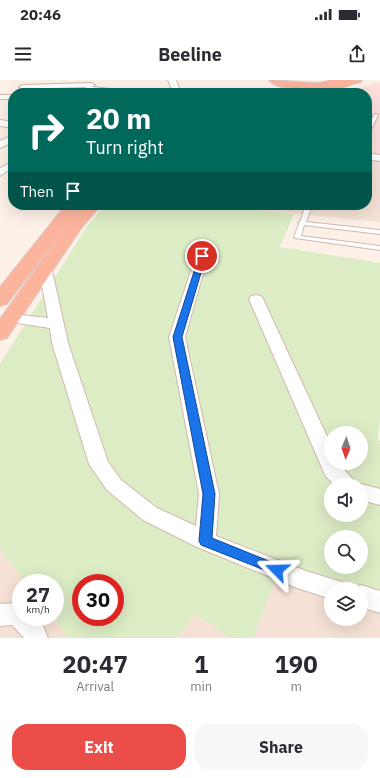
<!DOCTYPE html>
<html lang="en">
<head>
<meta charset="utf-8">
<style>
	body { margin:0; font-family:"IBM Plex Sans",sans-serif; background:#f7f7f7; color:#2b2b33; height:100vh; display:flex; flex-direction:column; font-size:15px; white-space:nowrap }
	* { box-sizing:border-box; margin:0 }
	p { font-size:13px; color:#7c7c81 }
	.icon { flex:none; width:22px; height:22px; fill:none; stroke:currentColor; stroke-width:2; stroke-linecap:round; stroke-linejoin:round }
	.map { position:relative; height:558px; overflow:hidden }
	.drawer { display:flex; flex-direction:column; background:#fff; flex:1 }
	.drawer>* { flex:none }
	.top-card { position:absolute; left:8px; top:8px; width:364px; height:122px; border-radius:16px; box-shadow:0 4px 16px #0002; background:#00695c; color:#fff; overflow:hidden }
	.needle { width:26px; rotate:182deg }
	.fabs { position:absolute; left:324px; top:346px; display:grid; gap:8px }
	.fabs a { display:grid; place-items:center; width:44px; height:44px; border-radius:50%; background:#fff; box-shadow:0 4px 16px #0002; font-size:20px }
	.speed { position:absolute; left:12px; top:494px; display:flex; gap:8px; font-size:20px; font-weight:700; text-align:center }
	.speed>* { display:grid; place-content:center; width:52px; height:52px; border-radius:50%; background:#fff; box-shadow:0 4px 16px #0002; line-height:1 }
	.speed small { font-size:10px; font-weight:400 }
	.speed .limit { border:6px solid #d22; background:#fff; color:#111 }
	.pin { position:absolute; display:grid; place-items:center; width:34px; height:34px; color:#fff; margin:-17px; border:2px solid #fff; border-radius:50%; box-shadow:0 1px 4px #0007 }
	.me { position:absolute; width:44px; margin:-22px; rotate:292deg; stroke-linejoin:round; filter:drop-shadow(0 0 3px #0008) }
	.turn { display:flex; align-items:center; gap:14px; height:84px; padding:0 12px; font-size:18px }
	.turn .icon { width:52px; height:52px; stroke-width:2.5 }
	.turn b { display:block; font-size:28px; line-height:34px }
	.then { display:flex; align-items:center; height:38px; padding:0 12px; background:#0003; gap:8px; font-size:15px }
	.eta { display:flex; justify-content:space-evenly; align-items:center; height:68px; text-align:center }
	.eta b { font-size:24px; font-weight:800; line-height:28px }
	.primary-button { display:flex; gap:8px; margin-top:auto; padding:8px 12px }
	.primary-button a { flex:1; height:46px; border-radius:16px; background:#eb4d48; color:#fff; font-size:16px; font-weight:800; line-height:46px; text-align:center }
	.primary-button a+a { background:#f7f7f7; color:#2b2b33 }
	.status { display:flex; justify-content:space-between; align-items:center; height:28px; padding:0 20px; background:#fff; direction:ltr }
	.status svg { height:11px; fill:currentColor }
	header { display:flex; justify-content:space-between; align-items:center; height:52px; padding:0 12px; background:#fff; font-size:18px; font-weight:800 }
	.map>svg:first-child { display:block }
	.residential { fill:#f5e1d5 }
	.commercial { fill:#fededb }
	.green { fill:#dcecc5; fill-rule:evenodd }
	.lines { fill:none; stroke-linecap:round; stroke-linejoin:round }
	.service-casing { stroke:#d3b8af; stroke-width:2 }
	.minor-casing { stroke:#d3b8af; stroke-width:2 }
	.trunk-casing { stroke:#d9cecc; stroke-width:2 }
	.service { fill:#fff; fill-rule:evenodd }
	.minor { fill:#fff; fill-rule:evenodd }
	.trunk { fill:#fcb49d; fill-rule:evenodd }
	.trunk-bridge-casing { stroke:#d9cecc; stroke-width:12; stroke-linecap:butt }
	.trunk-bridge { stroke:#fcb49d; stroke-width:12 }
	.route { fill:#1a73e8; stroke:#114b97 }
</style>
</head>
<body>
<div class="status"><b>20:46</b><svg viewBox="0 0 49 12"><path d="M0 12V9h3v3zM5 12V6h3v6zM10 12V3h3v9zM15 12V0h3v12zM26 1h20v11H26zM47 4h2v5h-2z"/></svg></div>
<header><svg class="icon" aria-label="menu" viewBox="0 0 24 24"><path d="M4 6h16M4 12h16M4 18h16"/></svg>Beeline<svg class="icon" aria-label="share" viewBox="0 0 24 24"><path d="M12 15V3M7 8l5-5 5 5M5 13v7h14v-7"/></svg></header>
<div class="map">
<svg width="380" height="558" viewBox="0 0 380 558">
	<rect width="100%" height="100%" fill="#fdf0e7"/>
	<path class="residential" d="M367 72 380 74V142L239 128 241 125H367Z
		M0 469 26 503H21V537H53L69 558H0Z
		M276 498 331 513V539H361V522L380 527V558H253Z
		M195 534 231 558H177Z"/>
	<path class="commercial" d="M380 2V74L367 72V13H347Z"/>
	<path class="green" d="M106 125H241L239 128 294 134 280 167 380 183V337L378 360 380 361V527L361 509H331L276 498 253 558H231L195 534 177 558H69L53 537H55V503H26L0 469V284L88 145ZM331 353H361V383H331ZM331 405H361V435H331ZM331 457H361V487H331ZM81 503H115V537H81Z"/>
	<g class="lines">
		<defs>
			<path id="service" d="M376 34 378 35 369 54 367 55V49L374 35Z
				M306 125H312L306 142 380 150V154L304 145 301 156 380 166V170L295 158 294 157 299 144 298 143 300 142Z"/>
			<path id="minor" d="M168 0H176L180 10 179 12H173Z
				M91 3 95 5 92 7 130 11 134 13 89 11H86V7L23 9 19 7 23 5Z
				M0 15H13V19H0Z
				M0 40 13 42V48L0 46Z
				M13 55V62L0 68V61Z
				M367 73 380 75V81L367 79Z
				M8 84 13 87 0 96V88Z
				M202 172 208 176 185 257 219 414 216 456 306 491 342 502 345 509H331V519L297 508 197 467 143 440 107 410 89 384 52 263 50 248 11 242 6 241 4 238 6 235 11 234 48 238 39 189 41 186H51L68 263 108 382 121 400 157 428 196 446 199 414 169 257 196 176Z
				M256 215 261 216 263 219 331 365V383H339C344 392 352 396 357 405H334L325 395 249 219 251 216Z
				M361 404 380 409V425L361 420V405H358Z
				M361 505 380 511V533L361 527V509H353Z
				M16 523 21 525V537H37L40 539 48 558H24L12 545 0 546V524Z"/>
			<path id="trunk" d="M269 0 315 3 362 0 361 2C342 7 282 16 269 0Z
				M74 125 79 129 71 139 84 125H101L82 147 7 258 0 260V239L68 144 7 224 0 226V207L65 126Z"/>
		</defs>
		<use href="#service" class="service-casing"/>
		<use href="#minor" class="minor-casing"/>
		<use href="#trunk" class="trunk-casing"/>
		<use href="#service" class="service"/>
		<use href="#minor" class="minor"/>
		<use href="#trunk" class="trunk"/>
		<defs>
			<path id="trunk-bridge" d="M309 13 348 0"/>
		</defs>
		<use href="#trunk-bridge" class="trunk-bridge-casing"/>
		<use href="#trunk-bridge" class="trunk-bridge"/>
	</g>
	<path class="route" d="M202 174 206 176 182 257 215 414 212 458 281 486 283 490 281 494 277 495 201 465 199 461 203 414 173 257 199 176Z"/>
</svg>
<div class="fabs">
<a><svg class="needle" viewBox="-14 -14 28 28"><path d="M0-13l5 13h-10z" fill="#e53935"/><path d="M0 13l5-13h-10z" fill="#7c7c81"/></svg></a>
<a><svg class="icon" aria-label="sound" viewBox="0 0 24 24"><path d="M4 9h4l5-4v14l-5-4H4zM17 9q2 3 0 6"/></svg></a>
<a><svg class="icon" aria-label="search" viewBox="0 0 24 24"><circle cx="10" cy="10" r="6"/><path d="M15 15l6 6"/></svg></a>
<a><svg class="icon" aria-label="layers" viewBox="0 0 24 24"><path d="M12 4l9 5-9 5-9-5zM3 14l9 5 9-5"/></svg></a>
</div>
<div class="speed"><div>27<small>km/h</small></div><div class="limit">30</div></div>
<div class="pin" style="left:202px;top:176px;background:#d93025"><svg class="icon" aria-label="arrive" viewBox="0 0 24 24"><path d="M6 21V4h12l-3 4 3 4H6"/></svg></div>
<svg class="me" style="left:277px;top:490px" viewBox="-20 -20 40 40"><path d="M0-17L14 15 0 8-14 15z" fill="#1a73e8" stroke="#fff" stroke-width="4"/></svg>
<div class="top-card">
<div class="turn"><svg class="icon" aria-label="right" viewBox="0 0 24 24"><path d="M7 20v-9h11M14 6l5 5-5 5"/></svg><div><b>20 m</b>Turn right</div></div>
<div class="then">Then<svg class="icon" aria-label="arrive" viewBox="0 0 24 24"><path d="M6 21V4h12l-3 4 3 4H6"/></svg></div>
</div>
</div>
<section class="drawer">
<div class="eta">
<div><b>20:47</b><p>Arrival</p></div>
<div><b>1</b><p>min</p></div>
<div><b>190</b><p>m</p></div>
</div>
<div class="primary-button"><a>Exit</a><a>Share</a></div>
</section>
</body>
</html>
